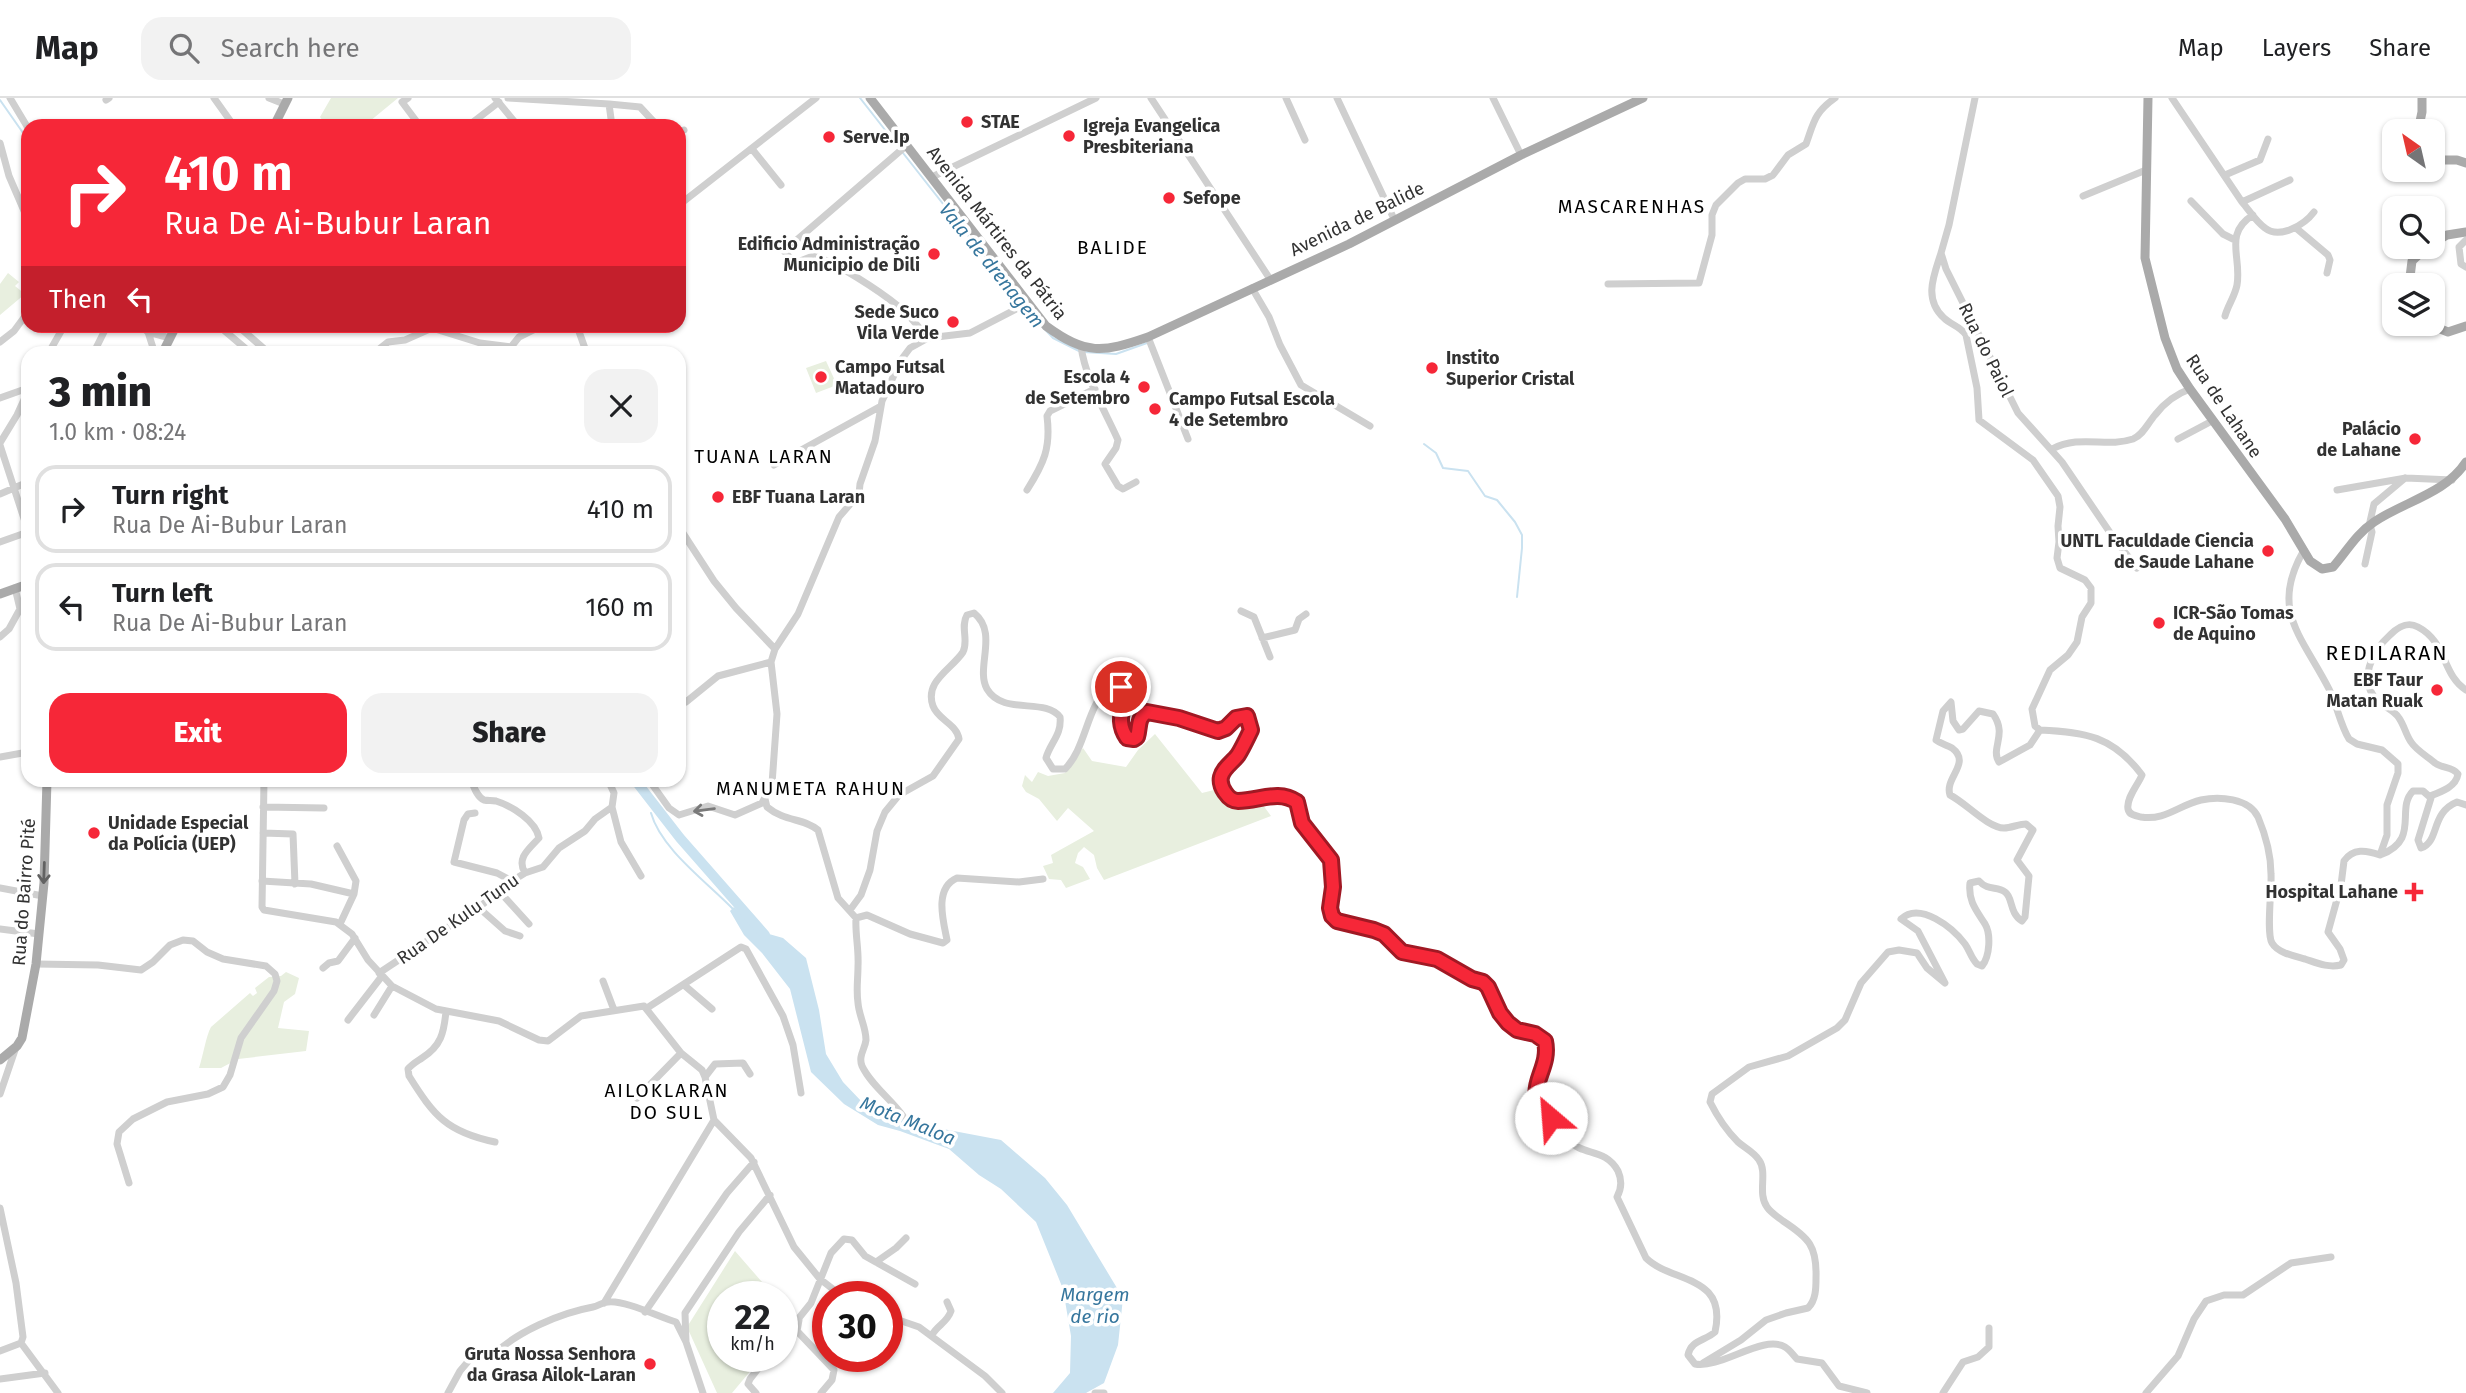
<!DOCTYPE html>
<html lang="en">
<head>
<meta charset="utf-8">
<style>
	body { margin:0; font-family:"Fira Sans",sans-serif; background:#f2f2f2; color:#202124; height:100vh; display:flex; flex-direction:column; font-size:26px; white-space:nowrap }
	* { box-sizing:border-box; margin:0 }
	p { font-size:23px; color:#757577 }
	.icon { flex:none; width:38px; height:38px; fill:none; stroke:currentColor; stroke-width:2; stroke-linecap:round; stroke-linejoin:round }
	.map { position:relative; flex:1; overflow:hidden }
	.drawer { position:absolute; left:21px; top:248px; width:665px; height:441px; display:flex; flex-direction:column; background:#fff; border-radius:21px; box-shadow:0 2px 5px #0004 }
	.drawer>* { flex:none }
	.banner { position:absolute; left:21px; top:21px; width:665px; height:214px; border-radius:21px; box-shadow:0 2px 5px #0004; background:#f62738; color:#fff; overflow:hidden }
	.needle { width:46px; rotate:326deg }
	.tools { position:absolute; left:2382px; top:21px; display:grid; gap:14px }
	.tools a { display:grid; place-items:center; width:63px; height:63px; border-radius:14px; background:#fff; box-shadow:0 2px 5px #0004; font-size:35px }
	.speed { position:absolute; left:707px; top:1183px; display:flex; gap:14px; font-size:35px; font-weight:700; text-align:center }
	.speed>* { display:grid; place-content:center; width:91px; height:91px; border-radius:50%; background:#fff; box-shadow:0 2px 5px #0004; line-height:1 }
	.speed small { font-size:18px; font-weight:400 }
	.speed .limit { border:10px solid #d22; background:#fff; color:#111 }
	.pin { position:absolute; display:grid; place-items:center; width:60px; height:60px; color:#fff; margin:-30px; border:4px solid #fff; border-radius:50%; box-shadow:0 2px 7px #0007 }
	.me { position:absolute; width:77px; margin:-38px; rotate:333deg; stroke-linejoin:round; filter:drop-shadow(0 0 5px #0008) }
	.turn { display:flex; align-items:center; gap:24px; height:147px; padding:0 28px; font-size:32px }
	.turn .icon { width:91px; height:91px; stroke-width:2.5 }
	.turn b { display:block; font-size:49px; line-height:60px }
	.then { display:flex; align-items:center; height:66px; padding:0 28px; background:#0003; gap:14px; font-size:26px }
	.round { display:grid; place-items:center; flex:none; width:74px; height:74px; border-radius:21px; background:#f2f2f2 }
	.head { display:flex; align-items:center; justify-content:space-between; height:119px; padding:0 28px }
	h1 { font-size:42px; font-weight:800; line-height:52px }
	.button { display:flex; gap:14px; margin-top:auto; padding:14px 28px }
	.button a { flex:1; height:80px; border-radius:21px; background:#f62738; color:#fff; font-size:28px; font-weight:800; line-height:80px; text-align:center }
	.button a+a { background:#f2f2f2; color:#202124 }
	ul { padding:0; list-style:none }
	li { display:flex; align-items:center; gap:21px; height:88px; margin:0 14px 10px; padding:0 14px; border:4px solid #e0e0e0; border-radius:21px }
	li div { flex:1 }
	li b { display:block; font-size:26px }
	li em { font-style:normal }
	header { display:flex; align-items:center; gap:42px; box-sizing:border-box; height:98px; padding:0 35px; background:#fff; border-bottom:2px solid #e0e0e0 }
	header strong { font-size:33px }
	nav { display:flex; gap:38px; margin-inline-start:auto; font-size:24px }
	.search { width:490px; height:63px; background:#f2f2f2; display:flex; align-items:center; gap:18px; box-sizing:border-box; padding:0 24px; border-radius:21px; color:#757577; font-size:26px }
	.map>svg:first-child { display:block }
	.green { fill:#e8efdf }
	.water { fill:#cae2f0 }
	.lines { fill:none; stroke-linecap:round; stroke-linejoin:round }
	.stream { stroke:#cae2f0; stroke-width:2 }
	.river { stroke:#cae2f0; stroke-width:10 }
	.minor { stroke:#cfcfcf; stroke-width:7 }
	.major { stroke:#aaa; stroke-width:9 }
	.oneway { stroke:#797979 }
	.oneway2 { stroke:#626262 }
	.route-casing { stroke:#a01924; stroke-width:18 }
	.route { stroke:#f62738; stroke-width:12 }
	.poi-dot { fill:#f62738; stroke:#fff; stroke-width:2.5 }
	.labels { text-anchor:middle; stroke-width:7; stroke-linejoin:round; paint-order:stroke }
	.poi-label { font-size:18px; font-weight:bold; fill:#323232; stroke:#fff; text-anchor:start }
	.street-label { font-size:18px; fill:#323232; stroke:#fff }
	.neighbourhood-label { font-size:19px; letter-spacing:2px; fill:#000; stroke:#fff }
	.water-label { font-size:19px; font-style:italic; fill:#36769d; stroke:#fff }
	.quarter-label { font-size:21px; letter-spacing:2px; fill:#000; stroke:#fff }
</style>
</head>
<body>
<header>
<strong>Map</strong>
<div class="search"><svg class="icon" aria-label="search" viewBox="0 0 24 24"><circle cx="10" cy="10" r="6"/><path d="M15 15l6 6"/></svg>Search here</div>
<nav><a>Map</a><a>Layers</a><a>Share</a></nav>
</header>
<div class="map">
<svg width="2466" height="1295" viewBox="0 0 2466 1295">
	<rect width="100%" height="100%" fill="#fff"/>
	<path class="green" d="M331 0H398L364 28H327L320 19Z
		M8 175 19 184 15 188 25 196 0 217V186Z
		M826 263 837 287 816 295 806 270Z
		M1155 636 1202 695 1214 692 1232 708 1260 703 1271 718 1104 782 1097 770 1094 757 1084 749 1078 755 1075 765 1083 769 1090 781 1066 790 1061 782 1049 781 1043 768 1053 765 1051 757 1094 733 1068 710 1057 723 1039 701 1026 694 1022 688 1025 677 1032 684 1038 674 1048 678 1065 675 1083 650 1092 663 1126 669 1138 652Z
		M286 874 299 880 295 896 284 904 278 930 309 933 306 953 238 961 221 970H199C203 958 206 938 211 929L250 895 253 898 257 895 255 890 269 879 281 878Z
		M735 1153 775 1199H723V1258H763L732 1295H717L687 1229Z"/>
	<path class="water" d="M734 809 762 834 783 840 806 860 819 912 826 956 843 984 863 1005 922 1027 1001 1042 1045 1080 1067 1107 1123 1200 1118 1247 1104 1285 1086 1295H1053L1070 1275 1071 1238 1063 1191 1036 1124 1001 1091 979 1077 949 1051 900 1033 878 1027 844 1006 811 974 790 891 762 855 744 837 730 813Z"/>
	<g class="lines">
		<path class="stream" d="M860 0 900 51
			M0 2 28 42
			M903 55 1021 205
			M1024 209 1053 240 1079 253
			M1084 254 1116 256 1147 245
			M1424 346 1436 355 1443 370 1468 373 1485 398 1497 402 1515 424 1522 437V450L1517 499
			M640 682 642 684
			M651 715C661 751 707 784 733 811"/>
		<path class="river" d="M635 682 680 740 765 837"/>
		<path class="minor" d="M10 0 28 30
			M214 0 234 28
			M269 0 284 6
			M408 0 402 4 420 28
			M495 0 518 28
			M508 0 609 6
			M1151 0 1270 181
			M1286 0 1305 42
			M1337 0 1394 121
			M1493 0 1521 57
			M1975 0 1949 127 1941 155 1946 171 2018 315 2062 364 2113 439 2137 470
			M2172 0 2242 104 2290 82
			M106 2 109 0
			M468 28 499 4
			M612 28 609 6 640 9 653 23 662 28
			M679 34 684 32
			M0 45 9 78 28 122
			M907 47 784 153 795 165 813 158C833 162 881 194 898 208 910 217 918 229 928 240
			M752 51 781 87
			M2225 77 2260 62 2268 41
			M932 79 1096 0
			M2083 98 2146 72
			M2191 103 2223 136 2235 142
			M2242 104C2249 112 2256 124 2265 130 2280 142 2305 126 2314 114
			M679 107 816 0
			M2296 130 2328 157 2330 162 2327 175
			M2466 142 2459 149 2461 166 2466 169
			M1941 155C1934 177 1923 201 1944 220 1951 227 1960 228 1966 237L1977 290 1979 322 2033 362 2058 398 2060 409 2058 428 2059 444 2057 460 2060 470 2085 482 2091 490V505L2082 519 2077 544 2068 557 2050 572 2032 611 2035 628 2040 632C2085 634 2113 638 2142 677 2138 687 2126 700 2128 711 2129 717 2136 718 2141 719 2165 723 2179 707 2201 702 2219 698 2249 700 2258 719 2266 738 2271 756 2271 776 2272 791 2266 835 2272 845 2278 855 2294 858 2305 861 2317 865 2328 870 2341 867L2344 862 2340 851 2328 834 2341 787 2344 763C2353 750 2366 752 2380 757
			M1608 186 1699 185 1712 137V117L1716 107 1738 85 1745 81H1765L1773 77 1788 57 1806 46C1814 24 1814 15 1835 0
			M1252 190 1269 219 1280 247 1301 287 1370 328
			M2225 218C2228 207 2235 198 2237 187 2242 159 2223 136 2253 117
			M141 228 148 234 155 256
			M219 228 252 256
			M238 228 270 256
			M577 228 587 256
			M243 232 263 228
			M148 234 170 240
			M1148 239 1188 341
			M0 244 14 233 28 214
			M1081 248C1085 280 1105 313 1118 342L1116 350 1105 366 1118 388 1123 391 1136 384
			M48 256 64 228
			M93 256 107 228
			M373 256 388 244 405 242 432 230 480 245 511 249 519 239 541 228
			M0 300 28 290
			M2178 341 2212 323
			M0 345 17 317 28 293
			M0 347 28 433
			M2052 351C2081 336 2106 350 2133 341 2143 337 2148 325 2155 317 2165 304 2176 296 2190 291
			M774 367 881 308
			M1027 392C1044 365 1051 350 1047 318L1050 313 1095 291
			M2337 392 2406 380 2452 382
			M0 396 28 384
			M2369 428 2374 406 2405 380
			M679 429 714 483 736 510 775 551
			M0 444 28 434
			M2304 452C2269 512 2302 538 2329 591 2337 607 2340 626 2349 641L2357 646 2382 652 2398 666V675L2387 707V737L2380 757
			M2365 466 2372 434 2370 427
			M1241 513 1254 519 1270 559
			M0 539 9 531 20 511 15 490
			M1262 540 1295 532 1299 521 1306 516
			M686 604 718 578 771 564
			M0 659 28 654
			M264 682 262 809 264 812 336 824 352 836 368 862 392 888 436 911 499 923 539 942 548 943 581 918 644 908 681 955 702 972 705 979 714 1022
			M471 682C474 689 477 699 484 702 488 703 492 702 496 703 512 708 536 723 539 740 529 751 516 760 525 775
			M649 682 669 710 679 717 708 708 735 717 762 705 772 686 777 616 771 564 775 551 798 516 839 419 859 396 860 386 875 343 882 303 901 262 910 250 928 240 970 235 1028 205
			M2430 698C2441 694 2456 689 2458 676 2452 668 2443 671 2435 665 2428 659 2416 652 2411 644 2406 637 2404 627 2399 620 2394 612 2384 609 2378 603 2357 583 2372 553 2390 537 2398 529 2407 523 2418 529 2447 544 2442 577 2466 592
			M765 701 767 709C785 724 804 720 818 732L838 800 856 820C855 836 859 852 858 868 858 881 856 892 858 905 859 918 866 929 866 942 865 951 858 958 862 968 871 987 891 1001 903 1018
			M263 709 324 710
			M612 709 621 744 641 778
			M475 715 468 716 464 722 454 764 497 775 512 783
			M263 735 293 736 295 786
			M337 748 356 783 354 796
			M2380 757C2421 742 2395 711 2413 693H2423L2431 700 2418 742 2421 750C2440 744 2430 715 2457 704L2466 707
			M262 783 311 786 354 796 340 826
			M0 790 43 798
			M499 793 529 826
			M478 809 505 833 520 838
			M850 812 861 797 870 772 877 733 885 714 899 697 933 678 959 641C957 626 938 622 933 608 924 583 952 571 963 554 969 542 960 529 967 517L974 515C999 535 975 570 987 591 1003 618 1045 599 1060 619 1062 637 1050 645 1046 660L1053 671H1065C1087 649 1086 607 1111 587L1116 586 1124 592C1125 611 1115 624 1127 640L1134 641 1137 639C1140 629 1137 620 1147 614L1179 620 1218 633 1226 630 1236 620 1246 618 1251 633 1239 655 1222 675 1221 687 1232 702C1254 705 1277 690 1297 704L1302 725 1331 762 1333 789 1330 810 1332 818C1343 829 1358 826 1372 831 1385 836 1390 847 1402 854 1412 860 1428 857 1439 861 1453 867 1468 877 1481 884 1492 890 1498 914 1508 924 1518 935 1533 934 1545 943 1548 956 1542 967 1538 979 1531 1001 1543 1011 1556 1026 1561 1031 1564 1038 1569 1043 1584 1058 1605 1050 1618 1073 1622 1082 1622 1090 1617 1099L1646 1160C1671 1185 1728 1176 1715 1234 1705 1243 1691 1242 1688 1257L1695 1266C1721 1271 1763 1236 1785 1249 1790 1252 1793 1257 1797 1261L1822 1265 1839 1288 1867 1295
			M856 820 867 817 910 836 943 845 947 842C943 822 934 790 957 780L1019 784 1043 781
			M0 831 39 836
			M36 866 98 867 141 872 153 864 170 847 183 842 193 843 207 854 223 861 266 868 275 876 277 883 274 893 241 940 230 977 223 989 208 996 167 1004 133 1021 119 1034 117 1046 129 1085
			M323 870 329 865 338 863 355 840
			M379 875 483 806 512 783 525 775 543 769 559 750 585 733 595 721 612 709 614 695 608 682
			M603 883 614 912
			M684 887 712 911
			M647 910 741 849 746 851 783 918 793 947 801 995
			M446 913C444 935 441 948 422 960 416 964 412 966 408 971L409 978C434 1018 447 1034 495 1044
			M374 917 392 888
			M348 922 382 878
			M705 979 715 966 743 965 750 976
			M0 996 16 949
			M637 1000 681 955
			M714 1022 751 1060 794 1149 820 1181 843 1199
			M0 1110 16 1185 23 1239 21 1245 0 1253
			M876 1164 896 1150 906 1140
			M604 1205 714 1022
			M645 1214 727 1095 754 1064
			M887 1218 919 1229 985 1278 1002 1295
			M799 1222 797 1233 834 1272 832 1282 821 1295
			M932 1237C937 1227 947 1225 951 1213L947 1204
			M782 1241 811 1205 831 1155 844 1141 852 1142 865 1158 915 1186
			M21 1245 58 1295
			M1703 1265 1741 1242 1766 1222 1786 1215 1808 1210C1816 1202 1816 1190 1816 1180 1817 1148 1809 1140 1783 1123 1778 1119 1771 1115 1767 1109 1757 1095 1768 1075 1759 1062 1754 1054 1745 1050 1738 1044 1727 1033 1717 1018 1710 1004L1712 996 1749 969 1788 958 1837 930 1845 922 1861 885 1888 854 1899 852 1917 855 1927 870 1945 885 1918 833 1901 821C1920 803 1953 830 1965 846 1970 853 1971 860 1977 866L1982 868C1990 858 1991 836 1985 826 1976 812 1968 803 1970 785L1979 783C1988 793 1997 788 2005 794 2013 799 2009 815 2022 823L2025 819 2029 778 2017 762 2033 732 2026 726C2019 726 2011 730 2004 730 1988 730 1966 705 1950 697 1944 680 1972 665 1952 650 1947 647 1941 646 1936 642L1943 613 1951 604 1953 623 1959 632 1963 631 1979 613 1993 616C2008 637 1990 650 1999 664L2030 647 2040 632
			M0 1281 45 1275
			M448 1295 460 1273 471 1260 492 1258C516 1234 560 1215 593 1209 598 1208 603 1204 608 1204 625 1202 659 1219 676 1224L686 1244
			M703 1295 686 1244 685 1215 739 1134 770 1097
			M756 1295 748 1286 750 1281 768 1258
			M1095 1295H1104
			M1943 1295 1963 1264 1978 1259 1989 1249V1230
			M2146 1295 2178 1258 2194 1221 2206 1203 2224 1197H2243L2291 1165 2331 1159"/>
		<path class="major" d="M870 0 1046 228C1086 257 1102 255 1148 239L1349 146 1521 57 1643 0
			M2148 0 2145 160 2165 240 2177 271 2190 291 2285 421 2310 463 2322 471 2333 469C2347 453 2356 436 2374 424 2405 403 2445 396 2466 364
			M274 28 288 0
			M2418 33 2422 14V0
			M2432 62H2457L2466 65
			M2432 146 2447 137 2466 134
			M2409 187 2412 163 2427 149
			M2428 226 2448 234 2466 228
			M162 256 176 228
			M0 496 28 486
			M0 962 17 948 22 940 36 866 44 785 47 682"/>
	</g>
	<defs><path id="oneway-shaft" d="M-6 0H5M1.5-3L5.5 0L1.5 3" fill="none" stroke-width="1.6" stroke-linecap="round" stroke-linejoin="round" transform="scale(1.75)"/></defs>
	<use class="oneway" href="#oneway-shaft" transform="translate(704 712) rotate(173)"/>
	<use class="oneway2" href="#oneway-shaft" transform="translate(44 775) rotate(92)"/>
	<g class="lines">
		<defs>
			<path id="route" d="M1121 589C1131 604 1112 618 1127 640L1134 641 1137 639C1140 629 1137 620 1147 614L1179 620 1218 633 1226 630 1236 620 1247 618 1251 632C1247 640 1243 649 1238 657 1233 664 1223 670 1221 679 1219 688 1228 703 1238 703 1259 703 1278 691 1297 704L1302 725 1331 762 1333 789 1330 810 1332 818 1337 823 1374 832 1384 836 1402 854 1437 861 1472 881 1483 884 1488 889 1500 915 1508 925 1517 932 1535 936 1545 943C1552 975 1518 991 1551 1020"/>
		</defs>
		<use href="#route" class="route-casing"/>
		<use href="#route" class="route"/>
	</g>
	<g class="poi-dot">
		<circle cx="967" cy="24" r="7"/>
		<circle cx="1069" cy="38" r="7"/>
		<circle cx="829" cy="39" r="7"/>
		<circle cx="1169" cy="100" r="7"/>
		<circle cx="934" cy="156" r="7"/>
		<circle cx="953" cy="224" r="7"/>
		<circle cx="1432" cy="270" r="7"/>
		<circle cx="821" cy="279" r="7"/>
		<circle cx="1144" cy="289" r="7"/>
		<circle cx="1155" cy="311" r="7"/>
		<circle cx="2415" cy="341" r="7"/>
		<circle cx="718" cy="399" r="7"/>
		<circle cx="2268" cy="453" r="7"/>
		<circle cx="2159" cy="525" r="7"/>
		<circle cx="2437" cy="592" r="7"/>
		<circle cx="94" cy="735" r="7"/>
		<path d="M2410.5 783.5h7v7h7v7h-7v7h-7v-7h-7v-7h7z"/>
		<circle cx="650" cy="1266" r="7"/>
	</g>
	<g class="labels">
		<g class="poi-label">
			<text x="981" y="30">STAE</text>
			<text x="1083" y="34">Igreja Evangelica<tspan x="1083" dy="21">Presbiteriana</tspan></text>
			<text x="843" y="45">Serve.Ip</text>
			<text x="1183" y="106">Sefope</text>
			<text x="920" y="152" text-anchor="end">Edificio Administração<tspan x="920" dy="21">Municipio de Dili</tspan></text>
			<text x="939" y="220" text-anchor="end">Sede Suco<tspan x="939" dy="21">Vila Verde</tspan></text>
			<text x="1446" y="266">Instito<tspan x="1446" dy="21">Superior Cristal</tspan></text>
			<text x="835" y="275">Campo Futsal<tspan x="835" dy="21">Matadouro</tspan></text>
			<text x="1130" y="285" text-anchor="end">Escola 4<tspan x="1130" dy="21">de Setembro</tspan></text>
			<text x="1169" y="307">Campo Futsal Escola<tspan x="1169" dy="21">4 de Setembro</tspan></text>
			<text x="2401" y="337" text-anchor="end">Palácio<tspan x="2401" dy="21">de Lahane</tspan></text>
			<text x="732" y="405">EBF Tuana Laran</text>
			<text x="2254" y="449" text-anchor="end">UNTL Faculdade Ciencia<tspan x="2254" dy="21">de Saude Lahane</tspan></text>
			<text x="2173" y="521">ICR-São Tomas<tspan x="2173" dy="21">de Aquino</tspan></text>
			<text x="2423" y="588" text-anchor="end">EBF Taur<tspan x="2423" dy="21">Matan Ruak</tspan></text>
			<text x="108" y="731">Unidade Especial<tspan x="108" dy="21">da Polícia (UEP)</tspan></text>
			<text x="2398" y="800" text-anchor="end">Hospital Lahane</text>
			<text x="636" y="1262" text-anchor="end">Gruta Nossa Senhora<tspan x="636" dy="21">da Grasa Ailok-Laran</tspan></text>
		</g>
		<g class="street-label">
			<text transform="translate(1357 121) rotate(-26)" y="6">Avenida de Balide</text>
			<text transform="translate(997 135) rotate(52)" y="6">Avenida Mártires da Pátria</text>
			<text transform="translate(1986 252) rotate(64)" y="6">Rua do Paiol</text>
			<text transform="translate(2224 308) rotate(56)" y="6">Rua de Lahane</text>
			<text transform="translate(24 794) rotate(-86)" y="6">Rua do Bairro Pité</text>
			<text transform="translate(458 821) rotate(-35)" y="6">Rua De Kulu Tunu</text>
		</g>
		<g class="neighbourhood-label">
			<text x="1632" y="115">MASCARENHAS</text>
			<text x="1113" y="156">BALIDE</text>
			<text x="764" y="365">TUANA LARAN</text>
			<text x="811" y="697">MANUMETA RAHUN</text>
			<text x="667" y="999">AILOKLARAN<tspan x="667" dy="22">DO SUL</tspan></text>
		</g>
		<g class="water-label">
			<text transform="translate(992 167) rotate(51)" y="7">Vala de drenagem</text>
			<text transform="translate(908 1022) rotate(22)" y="7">Mota Maloa</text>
			<text x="1095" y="1203">Margem<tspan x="1095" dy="22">de rio</tspan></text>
		</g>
		<g class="quarter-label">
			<text x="2387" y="562">REDILARAN</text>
		</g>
	</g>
</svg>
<div class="tools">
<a><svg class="needle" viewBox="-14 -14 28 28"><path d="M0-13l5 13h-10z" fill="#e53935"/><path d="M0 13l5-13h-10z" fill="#757577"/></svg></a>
<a><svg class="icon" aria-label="search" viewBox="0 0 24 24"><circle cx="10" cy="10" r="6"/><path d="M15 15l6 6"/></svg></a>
<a><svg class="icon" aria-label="layers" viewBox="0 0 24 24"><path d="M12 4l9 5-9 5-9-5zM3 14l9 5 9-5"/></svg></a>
</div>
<div class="speed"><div>22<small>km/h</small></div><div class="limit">30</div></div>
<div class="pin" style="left:1121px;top:589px;background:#d93025"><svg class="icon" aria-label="arrive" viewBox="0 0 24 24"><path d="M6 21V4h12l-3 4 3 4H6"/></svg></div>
<svg class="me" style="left:1551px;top:1020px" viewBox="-20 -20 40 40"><circle r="19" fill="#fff"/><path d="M0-13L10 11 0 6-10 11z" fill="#f62738"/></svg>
<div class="banner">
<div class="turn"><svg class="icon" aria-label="right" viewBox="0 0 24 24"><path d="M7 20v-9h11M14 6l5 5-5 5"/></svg><div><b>410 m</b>Rua De Ai-Bubur Laran</div></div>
<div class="then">Then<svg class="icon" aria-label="left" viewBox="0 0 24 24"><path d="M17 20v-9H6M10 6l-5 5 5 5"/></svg></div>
</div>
<section class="drawer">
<div class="head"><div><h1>3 min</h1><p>1.0 km · 08:24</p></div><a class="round"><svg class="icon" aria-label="close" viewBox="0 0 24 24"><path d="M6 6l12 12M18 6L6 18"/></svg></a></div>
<ul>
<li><svg class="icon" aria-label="right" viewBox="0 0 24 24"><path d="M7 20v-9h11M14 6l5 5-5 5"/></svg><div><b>Turn right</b><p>Rua De Ai-Bubur Laran</p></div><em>410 m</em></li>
<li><svg class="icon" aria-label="left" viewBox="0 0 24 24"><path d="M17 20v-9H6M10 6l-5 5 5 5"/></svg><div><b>Turn left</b><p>Rua De Ai-Bubur Laran</p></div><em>160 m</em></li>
</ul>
<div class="button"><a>Exit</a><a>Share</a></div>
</section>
</div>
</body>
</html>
